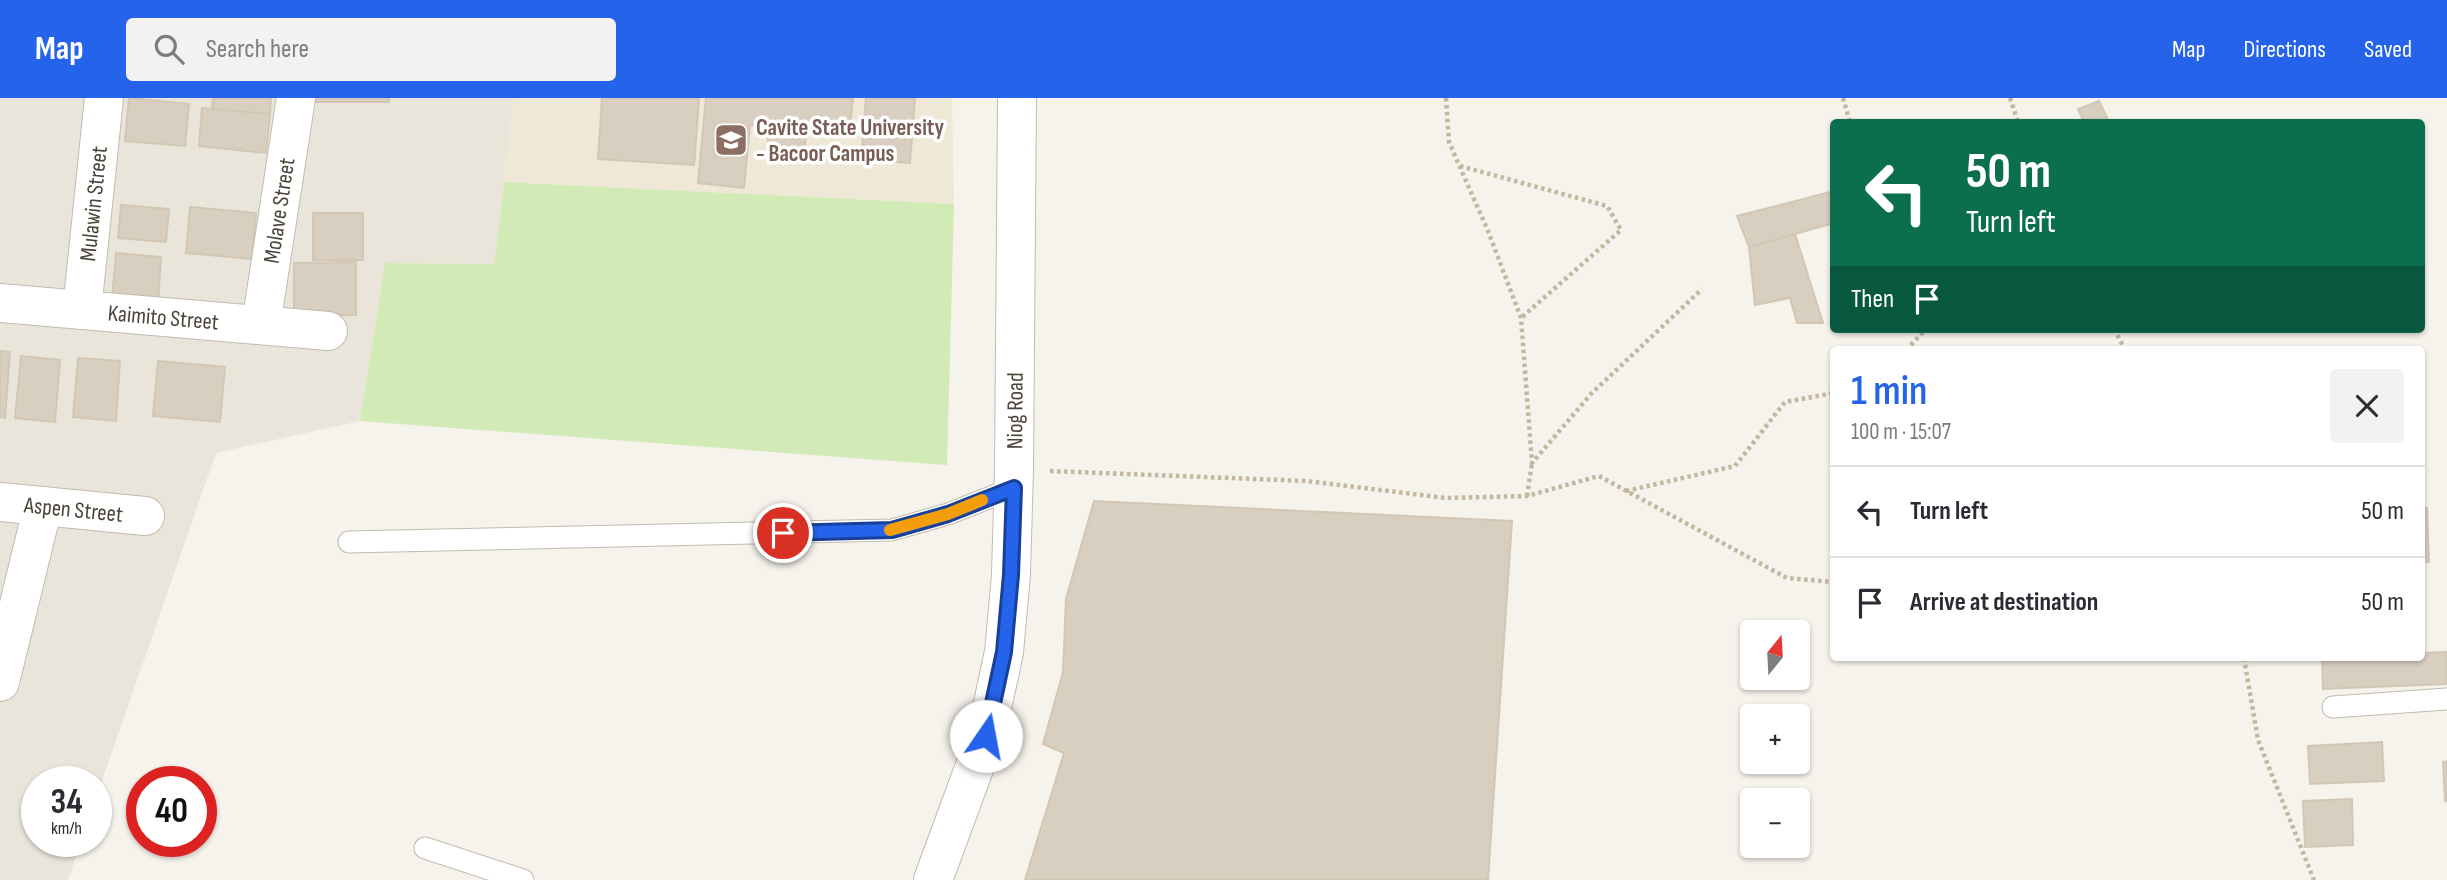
<!DOCTYPE html>
<html lang="en">
<head>
<meta charset="utf-8">
<style>
	body { margin:0; font-family:"Sofia Sans Condensed",sans-serif; background:#f2f2f3; color:#2b2b33; height:100vh; display:flex; flex-direction:column; font-size:26px; white-space:nowrap }
	* { box-sizing:border-box; margin:0 }
	p { font-size:23px; color:#7c7c81 }
	.icon { flex:none; width:38px; height:38px; fill:none; stroke:currentColor; stroke-width:2; stroke-linecap:round; stroke-linejoin:round }
	.map { position:relative; flex:1; overflow:hidden }
	.panel { position:absolute; left:1830px; top:248px; width:595px; height:315px; display:flex; flex-direction:column; background:#fff; border-radius:7px; box-shadow:0 2px 5px #0004 }
	.panel>* { flex:none }
	.guide { position:absolute; left:1830px; top:21px; width:595px; height:214px; border-radius:7px; box-shadow:0 2px 5px #0004; background:#0b6e4f; color:#fff; overflow:hidden }
	.needle { width:46px; rotate:18deg }
	.fabs { position:absolute; left:1740px; top:522px; display:grid; gap:14px }
	.fabs a { display:grid; place-items:center; width:70px; height:70px; border-radius:7px; background:#fff; box-shadow:0 2px 5px #0004; font-size:35px }
	.speed { position:absolute; left:21px; top:668px; display:flex; gap:14px; font-size:35px; font-weight:700; text-align:center }
	.speed>* { display:grid; place-content:center; width:91px; height:91px; border-radius:50%; background:#fff; box-shadow:0 2px 5px #0004; line-height:1 }
	.speed small { font-size:18px; font-weight:400 }
	.speed .limit { border:10px solid #d22; background:#fff; color:#111 }
	.pin { position:absolute; display:grid; place-items:center; width:60px; height:60px; color:#fff; margin:-30px; border:4px solid #fff; border-radius:50%; box-shadow:0 2px 7px #0007 }
	.me { position:absolute; width:77px; margin:-38px; rotate:12deg; stroke-linejoin:round; filter:drop-shadow(0 0 5px #0008) }
	.turn { display:flex; align-items:center; gap:24px; height:147px; padding:0 21px; font-size:32px }
	.turn .icon { width:91px; height:91px; stroke-width:2.5 }
	.turn b { display:block; font-size:49px; line-height:60px }
	.then { display:flex; align-items:center; height:66px; padding:0 21px; background:#0003; gap:14px; font-size:26px }
	.round { display:grid; place-items:center; flex:none; width:74px; height:74px; border-radius:7px; background:#f2f2f3 }
	.summary { display:flex; align-items:center; justify-content:space-between; height:119px; padding:0 21px }
	h1 { font-size:42px; font-weight:600; line-height:52px; color:#2563eb }
	ul { padding:0; list-style:none }
	li { display:flex; align-items:center; gap:21px; height:91px; padding:0 21px; border-top:2px solid #e1e1e2 }
	li div { flex:1 }
	li b { display:block; font-size:26px }
	li em { font-style:normal }
	header { display:flex; align-items:center; gap:42px; box-sizing:border-box; height:98px; padding:0 35px; background:#2563eb; color:#fff }
	header strong { font-size:33px }
	nav { display:flex; gap:38px; margin-inline-start:auto; font-size:24px }
	.search { width:490px; height:63px; background:#f2f2f3; display:flex; align-items:center; gap:18px; box-sizing:border-box; padding:0 24px; border-radius:7px; color:#7c7c81; font-size:26px }
	.map>svg:first-child { display:block }
	.residential { fill:#eae5da }
	.education { fill:#efe8d6 }
	.green { fill:#d2eab5 }
	.building { fill:#d8cfc1; stroke:#d3c7b4; stroke-width:2 }
	.lines { fill:none; stroke-linecap:round; stroke-linejoin:round }
	.service-casing { stroke:#c2bbae; stroke-width:23 }
	.minor-casing { stroke:#c2bbae; stroke-width:40 }
	.tertiary-casing { stroke:#c2bbae; stroke-width:40 }
	.path { stroke:#c4b79f; stroke-width:4.5; stroke-dasharray:3.5 3.5; stroke-linecap:butt }
	.service { stroke:#fff; stroke-width:21 }
	.minor { stroke:#fff; stroke-width:38 }
	.tertiary { stroke:#fff; stroke-width:38 }
	.route-casing { stroke:#184099; stroke-width:18 }
	.route { stroke:#2563eb; stroke-width:12 }
	.slow { stroke:#f59e0b; stroke-width:12 }
	.labels { text-anchor:middle; stroke-width:7; stroke-linejoin:round; paint-order:stroke }
	.education-label { font-size:23px; font-weight:bold; fill:#785e54; stroke:#fff; text-anchor:start }
	.street-label { font-size:23px; fill:#4b4439; stroke:#fff }
</style>
</head>
<body>
<header>
<strong>Map</strong>
<div class="search"><svg class="icon" aria-label="search" viewBox="0 0 24 24"><circle cx="10" cy="10" r="6"/><path d="M15 15l6 6"/></svg>Search here</div>
<nav><a>Map</a><a>Directions</a><a>Saved</a></nav>
</header>
<div class="map">
<svg width="2447" height="782" viewBox="0 0 2447 782">
	<rect width="100%" height="100%" fill="#f6f3ec"/>
	<path class="residential" d="M0 0H514L494 166 385 165 360 323 216 355 96 700V684H37V744H81L68 782H0Z"/>
	<path class="education" d="M514 0H952L954 106 504 84Z"/>
	<path class="green" d="M504 84 954 106 947 367 360 323 385 165 494 166Z"/>
	<path class="building" d="M129 0 189 6 185 48 125 43Z
		M213 0H271L270 16 212 11Z
		M316 0H389V4H316Z
		M602 0H699L694 67 598 61Z
		M706 0H853L849 37 806 33 804 59 767 56 769 29 750 27 744 90 698 85Z
		M866 0H915L910 65 861 61Z
		M2099 3 2109 24H2084L2078 11Z
		M202 10 270 16 266 55 199 48Z
		M1834 93V125L1749 149 1737 118Z
		M121 107 169 111 166 144 118 140Z
		M190 109 256 115 252 161 186 155Z
		M313 115H363V162H313Z
		M1795 136 1823 225H1797L1790 200 1755 207 1749 149Z
		M116 155 161 159 158 205 112 201Z
		M356 164V217L294 218V165Z
		M0 253 10 254 5 320 0 319Z
		M21 258 60 262 55 324 15 320Z
		M78 260 120 263 116 323 73 319Z
		M158 263 225 269 220 324 153 318Z
		M1094 403 1512 423 1488 782H1025L1064 655 1043 646 1063 574 1066 501Z
		M2422 410H2427L2429 464H2422Z
		M2447 554V586L2323 591 2322 560H2422V555Z
		M2382 644 2384 683 2310 686 2308 648Z
		M2447 663V703H2445L2443 664Z
		M2352 701 2353 747 2305 749 2303 703Z"/>
	<g class="lines">
		<defs>
			<path id="service" d="M349 444 892 432 948 416 1014 390
				M2333 609 2447 601
				M425 750 523 782"/>
			<g id="minor">
				<path id="s1" d="M0 205 328 233"/>
				<path id="s2" d="M82 212 104 0"/>
				<path id="s3" d="M261 227 296 0"/>
				<path id="s4" d="M0 404 145 418"/>
				<path d="M0 584 43 408"/>
			</g>
			<g id="tertiary">
				<path id="s5" d="M933 782 986 638 1004 554 1011 477 1014 371 1017 0"/>
			</g>
		</defs>
		<use href="#service" class="service-casing"/>
		<use href="#minor" class="minor-casing"/>
		<use href="#tertiary" class="tertiary-casing"/>
		<path class="path" d="M1446 0 1449 44 1488 133 1521 220 1532 365 1591 296 1702 191
			M1843 0 1850 24
			M2010 0 2018 24
			M1460 68 1607 108 1621 132 1521 220
			M2114 231 2125 252
			M1906 252 1926 231
			M1050 373 1307 383 1446 400 1527 398 1599 378 1787 480 1834 484
			M1626 393 1735 368 1785 304 1834 295
			M1527 398 1532 365
			M2244 560 2258 642 2314 782"/>
		<use href="#service" class="service"/>
		<use href="#minor" class="minor"/>
		<use href="#tertiary" class="tertiary"/>
	</g>
	<g class="lines">
		<defs>
			<path id="route" d="M783 435 892 432 948 416 1014 390 1011 477 1004 554 986 638"/>
		</defs>
		<use href="#route" class="route-casing"/>
		<use href="#route" class="route"/>
		<path class="slow" d="M890 432 948 416 982 402"/>
	</g>
	<defs>
		<symbol id="university-square" viewBox="-11 -11 22 22"><rect x="-9" y="-9" width="18" height="18" rx="4" fill="#8d6e63" stroke="#fff"/><path d="M0-5L7-2L0 1L-7-2ZM-4 1L0 2.5L4 1V4Q0 6-4 4Z" fill="#fff"/></symbol>
	</defs>
	<g fill-rule="evenodd">
		<use href="#university-square" x="712" y="23" width="38" height="38"/>
	</g>
	<g class="labels">
		<g class="education-label">
			<text x="756" y="37">Cavite State University<tspan x="756" dy="26">- Bacoor Campus</tspan></text>
		</g>
		<g class="street-label">
			<text dy="8" stroke="none"><textPath href="#s2" startOffset="107">Mulawin Street</textPath></text>
			<text dy="8" stroke="none"><textPath href="#s3" startOffset="116">Molave Street</textPath></text>
			<text dy="8" stroke="none"><textPath href="#s1" startOffset="164">Kaimito Street</textPath></text>
			<text dy="8" stroke="none"><textPath href="#s5" startOffset="481">Niog Road</textPath></text>
			<text dy="8" stroke="none"><textPath href="#s4" startOffset="74">Aspen Street</textPath></text>
		</g>
	</g>
</svg>
<div class="fabs">
<a><svg class="needle" viewBox="-14 -14 28 28"><path d="M0-13l5 13h-10z" fill="#e53935"/><path d="M0 13l5-13h-10z" fill="#7c7c81"/></svg></a>
<a>+</a>
<a>−</a>
</div>
<div class="speed"><div>34<small>km/h</small></div><div class="limit">40</div></div>
<div class="pin" style="left:783px;top:435px;background:#d93025"><svg class="icon" aria-label="arrive" viewBox="0 0 24 24"><path d="M6 21V4h12l-3 4 3 4H6"/></svg></div>
<svg class="me" style="left:986px;top:638px" viewBox="-20 -20 40 40"><circle r="19" fill="#fff"/><path d="M0-13L10 11 0 6-10 11z" fill="#2563eb"/></svg>
<div class="guide">
<div class="turn"><svg class="icon" aria-label="left" viewBox="0 0 24 24"><path d="M17 20v-9H6M10 6l-5 5 5 5"/></svg><div><b>50 m</b>Turn left</div></div>
<div class="then">Then<svg class="icon" aria-label="arrive" viewBox="0 0 24 24"><path d="M6 21V4h12l-3 4 3 4H6"/></svg></div>
</div>
<section class="panel">
<div class="summary"><div><h1>1 min</h1><p>100 m · 15:07</p></div><a class="round"><svg class="icon" aria-label="close" viewBox="0 0 24 24"><path d="M6 6l12 12M18 6L6 18"/></svg></a></div>
<ul>
<li><svg class="icon" aria-label="left" viewBox="0 0 24 24"><path d="M17 20v-9H6M10 6l-5 5 5 5"/></svg><div><b>Turn left</b></div><em>50 m</em></li>
<li><svg class="icon" aria-label="arrive" viewBox="0 0 24 24"><path d="M6 21V4h12l-3 4 3 4H6"/></svg><div><b>Arrive at destination</b></div><em>50 m</em></li>
</ul>
</section>
</div>
</body>
</html>
